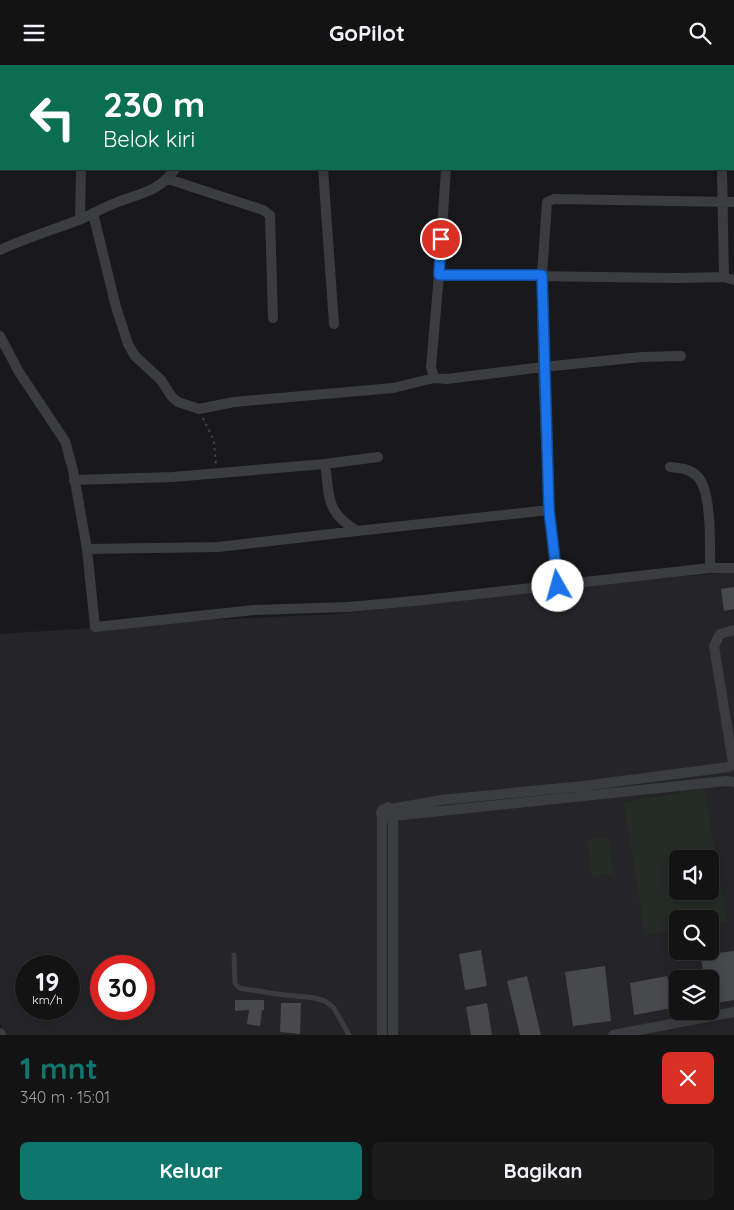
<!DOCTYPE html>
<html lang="id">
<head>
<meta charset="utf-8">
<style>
	body { margin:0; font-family:Quicksand,sans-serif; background:#1c1c1d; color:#f1f3f6; height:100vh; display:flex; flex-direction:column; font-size:19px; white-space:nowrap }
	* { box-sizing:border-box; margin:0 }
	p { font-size:16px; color:#9d9ea0 }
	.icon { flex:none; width:28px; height:28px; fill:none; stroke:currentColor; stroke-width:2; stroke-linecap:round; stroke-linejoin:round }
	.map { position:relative; height:970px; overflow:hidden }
	.side { display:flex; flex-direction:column; background:#131314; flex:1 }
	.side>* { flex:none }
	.top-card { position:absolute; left:0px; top:0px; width:735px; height:105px; box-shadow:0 2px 12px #0003,0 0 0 1px #323234; background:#0b6e4f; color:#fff; overflow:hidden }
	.buttons { position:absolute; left:669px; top:785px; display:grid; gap:10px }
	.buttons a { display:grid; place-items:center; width:50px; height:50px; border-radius:8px; background:#131314; box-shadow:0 2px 12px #0003,0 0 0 1px #323234; font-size:25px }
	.speed { position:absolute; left:15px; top:890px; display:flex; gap:10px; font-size:25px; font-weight:700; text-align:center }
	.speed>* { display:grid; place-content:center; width:65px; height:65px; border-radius:50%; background:#131314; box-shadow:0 2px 12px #0003,0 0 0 1px #323234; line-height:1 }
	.speed small { font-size:12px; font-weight:400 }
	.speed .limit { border:8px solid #d22; background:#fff; color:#111 }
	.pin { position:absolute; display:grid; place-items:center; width:42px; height:42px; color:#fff; margin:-21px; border:2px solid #fff; border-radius:50%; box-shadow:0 1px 5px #0007 }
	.me { position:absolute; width:55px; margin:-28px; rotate:353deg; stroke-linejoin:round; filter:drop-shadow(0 0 4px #0008) }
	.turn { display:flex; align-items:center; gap:18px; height:105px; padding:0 20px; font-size:22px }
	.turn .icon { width:65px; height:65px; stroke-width:2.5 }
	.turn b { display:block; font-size:35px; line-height:42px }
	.round { display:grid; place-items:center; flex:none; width:52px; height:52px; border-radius:8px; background:#1c1c1d }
	.head { display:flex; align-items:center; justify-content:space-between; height:85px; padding:0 20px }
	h1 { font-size:30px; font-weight:700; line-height:38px; color:#0f766e }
	.primary-button { display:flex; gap:10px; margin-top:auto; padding:10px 20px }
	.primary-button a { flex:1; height:58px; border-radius:8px; background:#0f766e; color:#fff; font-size:20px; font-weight:700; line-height:58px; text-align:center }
	.primary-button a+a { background:#1c1c1d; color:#f1f3f6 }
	header { display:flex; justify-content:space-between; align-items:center; height:65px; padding:0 20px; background:#131314; font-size:22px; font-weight:700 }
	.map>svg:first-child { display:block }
	.built { fill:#252528; fill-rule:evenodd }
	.green { fill:#252c26; fill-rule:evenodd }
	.building { fill:#48494d }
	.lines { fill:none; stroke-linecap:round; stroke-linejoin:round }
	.path { stroke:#414246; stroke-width:2; stroke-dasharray:2.5 4; stroke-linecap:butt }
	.service { stroke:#3a3c3f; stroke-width:5 }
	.minor { stroke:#3a3c3f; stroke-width:10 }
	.route-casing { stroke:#114b97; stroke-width:12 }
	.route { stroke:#1a73e8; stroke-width:9 }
</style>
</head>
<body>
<header><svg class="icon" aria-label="menu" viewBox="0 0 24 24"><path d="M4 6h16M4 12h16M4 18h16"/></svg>GoPilot<svg class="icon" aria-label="search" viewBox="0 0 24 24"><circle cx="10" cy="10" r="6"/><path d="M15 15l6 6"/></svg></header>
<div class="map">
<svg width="734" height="970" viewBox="0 0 734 970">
	<rect width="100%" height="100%" fill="#19191b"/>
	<path class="built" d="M734 507V970H5L0 959V569L227 554 336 549 677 512ZM678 794H710V826H678ZM678 854H710V886H678ZM26 901H69V944H26ZM101 901H144V944H101ZM678 914H710V946H678Z"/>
	<path class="green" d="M704 724 727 856 710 859V854H678L677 864 645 870 624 737ZM678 794H710V826H678Z
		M608 772 613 809 592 811 587 775Z"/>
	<path class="building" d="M734 522V544L724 546 721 524Z
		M481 885 487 921 465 925 459 889Z
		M734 886V935L710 939V914H705L700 890Z
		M605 901 611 956 573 961 565 907Z
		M527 911 541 970H520L507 916Z
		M667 911 672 943 634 950 630 918Z
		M235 935H264V945H262L260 961 247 959 249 945 235 946Z
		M281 938H301L300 969 280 967Z
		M487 938 492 970H471L466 942Z"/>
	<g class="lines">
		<path class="path" d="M203 353 214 376 216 401"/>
		<path class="service" d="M234 890 235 918 239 923 277 929 315 933 325 936 334 943 349 970"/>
		<path class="minor" d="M304 0 307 1
			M102 1 103 0
			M225 1 226 0
			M363 1V0
			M459 1V0
			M615 1V0
			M729 1 730 0
			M323 104 334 259
			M446 104 439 210 678 213 724 212 734 215
			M722 104 724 212
			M168 114 263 145 270 150 273 253
			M93 148 116 242 128 279 135 291 161 315 172 332 178 337 199 344 234 337 393 323 434 313
			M80 154 81 104
			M0 185C26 173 52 165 79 155 91 150 102 143 113 139 139 128 158 128 175 104
			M439 210 431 302 434 313 447 314 543 302 549 445 558 521
			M0 271 19 307 65 376 73 405 87 484 95 562 254 545 349 542 424 535 710 503H734
			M681 291 642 292 543 302 542 210 547 137 554 134 734 137
			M325 399 378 392
			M670 402C681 403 691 404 698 412 712 427 710 483 710 503
			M74 415 173 412 325 399C330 433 325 446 357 466L549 445
			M87 484 218 482 357 466
			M733 698 714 581 720 569 734 565
			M391 744 441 735 583 721 729 702 734 697
			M382 751V970
			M393 751 726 716 734 717
			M392 753H384L381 748 382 745 388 742 393 747V970
			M0 968 1 970
			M613 970 734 947"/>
	</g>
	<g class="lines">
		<defs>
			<path id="route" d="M441 174 439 210H542L549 445 558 521"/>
		</defs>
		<use href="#route" class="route-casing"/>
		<use href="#route" class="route"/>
	</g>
</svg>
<div class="buttons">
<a><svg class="icon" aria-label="sound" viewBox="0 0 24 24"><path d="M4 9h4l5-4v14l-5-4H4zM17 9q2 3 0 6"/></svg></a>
<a><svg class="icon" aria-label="search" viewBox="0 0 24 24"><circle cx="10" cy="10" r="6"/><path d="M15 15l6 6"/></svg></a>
<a><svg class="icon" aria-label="layers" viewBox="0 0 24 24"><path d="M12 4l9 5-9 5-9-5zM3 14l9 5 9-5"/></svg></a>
</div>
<div class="speed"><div>19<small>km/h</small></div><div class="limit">30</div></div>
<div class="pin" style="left:441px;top:174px;background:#d93025"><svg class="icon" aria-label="arrive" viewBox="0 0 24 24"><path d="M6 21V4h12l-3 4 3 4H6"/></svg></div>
<svg class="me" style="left:558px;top:521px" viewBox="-20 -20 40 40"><circle r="19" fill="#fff"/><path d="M0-13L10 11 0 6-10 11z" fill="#1a73e8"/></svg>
<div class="top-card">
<div class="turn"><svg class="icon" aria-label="left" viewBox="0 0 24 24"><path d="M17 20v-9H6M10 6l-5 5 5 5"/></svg><div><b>230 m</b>Belok kiri</div></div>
</div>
</div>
<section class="side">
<div class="head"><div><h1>1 mnt</h1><p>340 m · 15:01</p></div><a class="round" style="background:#d93025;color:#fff"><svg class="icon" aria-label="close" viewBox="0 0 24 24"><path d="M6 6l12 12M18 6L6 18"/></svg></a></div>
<div class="primary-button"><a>Keluar</a><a>Bagikan</a></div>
</section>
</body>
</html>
